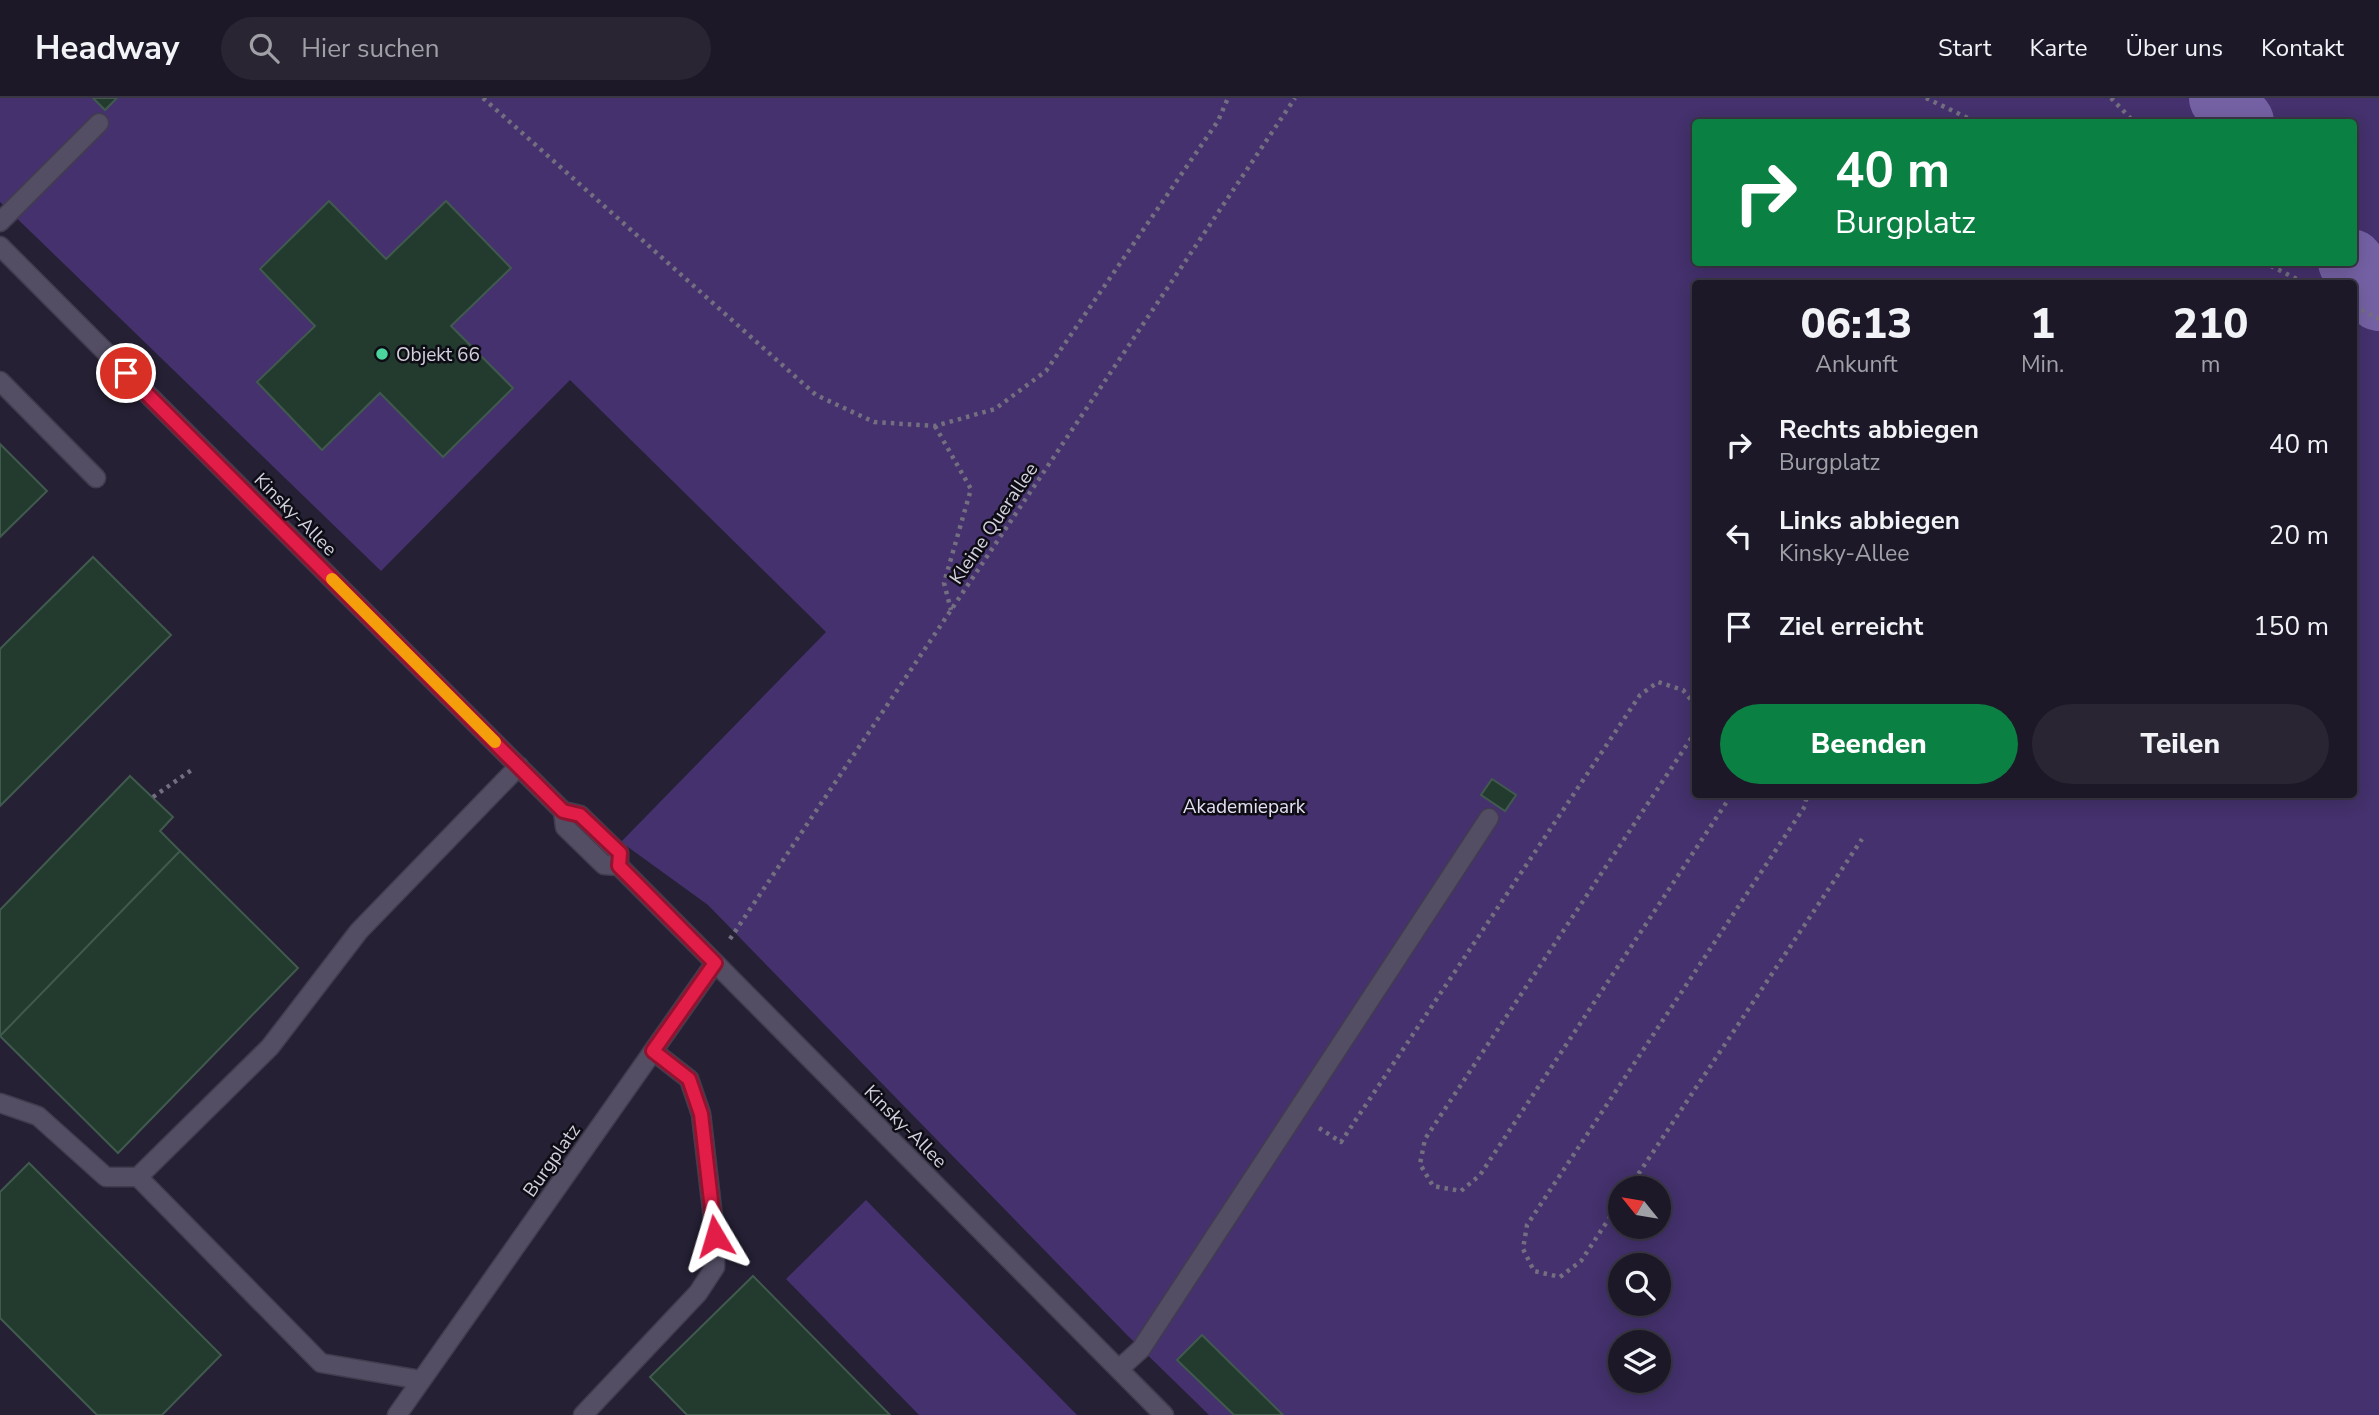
<!DOCTYPE html>
<html lang="de">
<head>
<meta charset="utf-8">
<style>
	body { margin:0; font-family:"Nunito Sans",sans-serif; background:#292533; color:#f1f3f6; height:100vh; display:flex; flex-direction:column; font-size:26px; white-space:nowrap }
	* { box-sizing:border-box; margin:0 }
	p { font-size:23px; color:#a0a0a7 }
	.icon { flex:none; width:38px; height:38px; fill:none; stroke:currentColor; stroke-width:2; stroke-linecap:round; stroke-linejoin:round }
	.map { position:relative; flex:1; overflow:hidden }
	.drawer { position:absolute; left:1692px; top:182px; width:665px; height:518px; display:flex; flex-direction:column; background:#1c1827; border-radius:7px; box-shadow:0 4px 18px #0003,0 0 0 2px #3a3744 }
	.drawer>* { flex:none }
	.hud { position:absolute; left:1692px; top:21px; width:665px; height:147px; border-radius:7px; box-shadow:0 4px 18px #0003,0 0 0 2px #3a3744; background:#0b8043; color:#fff; overflow:hidden }
	.needle { width:46px; rotate:300deg }
	.buttons { position:absolute; left:1608px; top:1078px; display:grid; gap:14px }
	.buttons a { display:grid; place-items:center; width:63px; height:63px; border-radius:50%; background:#1c1827; box-shadow:0 4px 18px #0003,0 0 0 2px #3a3744; font-size:35px }
	.pin { position:absolute; display:grid; place-items:center; width:60px; height:60px; color:#fff; margin:-30px; border:4px solid #fff; border-radius:50%; box-shadow:0 2px 7px #0007 }
	.me { position:absolute; width:77px; margin:-38px; rotate:353deg; stroke-linejoin:round; filter:drop-shadow(0 0 5px #0008) }
	.turn { display:flex; align-items:center; gap:24px; height:147px; padding:0 28px; font-size:32px }
	.turn .icon { width:91px; height:91px; stroke-width:2.5 }
	.turn b { display:block; font-size:49px; line-height:60px }
	.eta { display:flex; justify-content:space-evenly; align-items:center; height:119px; text-align:center }
	.eta b { font-size:42px; font-weight:800; line-height:49px }
	.cta { display:flex; gap:14px; margin-top:auto; padding:14px 28px }
	.cta a { flex:1; height:80px; border-radius:42px; background:#0b8043; color:#fff; font-size:28px; font-weight:800; line-height:80px; text-align:center }
	.cta a+a { background:#292533; color:#f1f3f6 }
	ul { padding:0; list-style:none }
	li { display:flex; align-items:center; gap:21px; height:91px; padding:0 28px }
	li div { flex:1 }
	li b { display:block; font-size:26px }
	li em { font-style:normal }
	header { display:flex; align-items:center; gap:42px; box-sizing:border-box; height:98px; padding:0 35px; background:#1c1827; border-bottom:2px solid #3a3744 }
	header strong { font-size:33px }
	nav { display:flex; gap:38px; margin-inline-start:auto; font-size:24px }
	.search { width:490px; height:63px; background:#292533; display:flex; align-items:center; gap:18px; box-sizing:border-box; padding:0 24px; border-radius:38px; color:#a0a0a7; font-size:26px }
	.map>svg:first-child { display:block }
	.green { fill:#44316d; fill-rule:evenodd }
	.lines { fill:none; stroke-linecap:round; stroke-linejoin:round }
	.river { stroke:#7461a4; stroke-width:66 }
	.building { fill:#233b2f; stroke:#415a4e; stroke-width:2 }
	.service-casing { stroke:#423d4e; stroke-width:21 }
	.path { stroke:#736f80; stroke-width:4.5; stroke-dasharray:3.5 5; stroke-linecap:butt }
	.service { stroke:#534e64; stroke-width:18 }
	.route-casing { stroke:#92132f; stroke-width:18 }
	.route { stroke:#e11d48; stroke-width:12 }
	.slow { stroke:#f59e0b; stroke-width:12 }
	.poi-dot { fill:#4bd49b; stroke:#0e0c14; stroke-width:2.5 }
	.labels { text-anchor:middle; stroke-width:5; stroke-linejoin:round; paint-order:stroke }
	.poi-label { font-size:19px; fill:#d4d1de; stroke:#0e0c14; text-anchor:start }
	.street-label { font-size:19px; fill:#d4d1de; stroke:#0e0c14 }
	.park-label { font-size:19px; fill:#e5e0f4; stroke:#0e0c14 }
</style>
</head>
<body>
<header>
<strong>Headway</strong>
<div class="search"><svg class="icon" aria-label="search" viewBox="0 0 24 24"><circle cx="10" cy="10" r="6"/><path d="M15 15l6 6"/></svg>Hier suchen</div>
<nav><a>Start</a><a>Karte</a><a>Über uns</a><a>Kontakt</a></nav>
</header>
<div class="map">
<svg width="2379" height="1317" viewBox="0 0 2379 1317">
	<rect width="100%" height="100%" fill="#252034"/>
	<path class="green" d="M0 0H2379V1317H1209L1128 1238 708 807 621 744 826 534 570 282 381 473 0 104ZM1696 24H2354V164H1696ZM1696 186H2354V696H1696ZM1620 1090H1659V1129H1620ZM1620 1167H1659V1206H1620ZM1620 1244H1659V1283H1620Z
		M866 1102 1077 1317H919L786 1181Z"/>
	<g class="lines">
		<path class="river" d="M2222 0 2241 24
			M2351 164 2379 200"/>
	</g>
	<path class="building" d="M93 0H117L105 12Z
		M329 103 386 161 446 103 511 170 451 228 513 290 443 359 380 295 322 352 257 284 315 228 260 171Z
		M0 346 47 393 0 439Z
		M93 459 171 537 0 708V551Z
		M130 678 173 719 160 733 180 753 0 938V812Z
		M1492 681 1516 697 1505 713 1481 697Z
		M180 753 298 870 118 1055 0 938Z
		M29 1065 221 1257 162 1317H97L0 1220V1094Z
		M753 1178 890 1317H687L650 1279Z
		M1202 1237 1283 1317H1234L1177 1262Z"/>
	<g class="lines">
		<defs>
			<path id="service" d="M0 124 99 25
				M0 148 563 713 580 717 619 755V768
				M0 283 96 380
				M563 713 565 729 604 767 619 768 1164 1317
				M0 1005 38 1018 106 1079H138L270 949 359 833 519 668
				M138 1079 321 1265 421 1282
				M1119 1271 1141 1251 1489 720
				M397 1317 715 865
				M583 1317 698 1195 715 1169V1137L701 1016 689 981 653 953"/>
		</defs>
		<use href="#service" class="service-casing"/>
		<path class="path" d="M483 0 816 297 874 324 935 328 995 311 1046 273 1218 23 1228 0
			M1926 0 1976 24
			M2111 0 2134 24
			M2263 164 2307 186
			M2354 208 2379 221
			M935 328 971 391 944 485 951 512
			M1696 633 1425 1041 1420 1066 1433 1088 1461 1093 1480 1077 1732 696
			M153 699 193 671
			M730 841 1295 0
			M1319 1030 1341 1044 1640 597 1658 584 1683 592 1696 608
			M1629 1090 1862 741
			M1620 1104 1581 1163 1560 1179 1534 1173 1523 1151 1527 1127 1805 708 1807 696"/>
		<use href="#service" class="service"/>
	</g>
	<g class="lines">
		<defs>
			<path id="route" d="M126 275 563 713 580 717 620 755 619 768 715 865 653 953 689 981 701 1016 715 1138"/>
		</defs>
		<use href="#route" class="route-casing"/>
		<use href="#route" class="route"/>
		<path class="slow" d="M332 481 495 644"/>
	</g>
	<circle class="poi-dot" cx="382" cy="256" r="7"/>
	<g class="labels">
		<g class="poi-label">
			<text x="396" y="263">Objekt 66</text>
		</g>
		<g class="street-label">
			<text transform="translate(296 416) rotate(45)" y="7">Kinsky-Allee</text>
			<text transform="translate(993 425) rotate(-56)" y="7">Kleine Querallee</text>
			<text transform="translate(906 1028) rotate(45)" y="7">Kinsky-Allee</text>
			<text transform="translate(551 1062) rotate(-55)" y="7">Burgplatz</text>
		</g>
		<g class="park-label">
			<text x="1244" y="715">Akademiepark</text>
		</g>
	</g>
</svg>
<div class="buttons">
<a><svg class="needle" viewBox="-14 -14 28 28"><path d="M0-13l5 13h-10z" fill="#e53935"/><path d="M0 13l5-13h-10z" fill="#a0a0a7"/></svg></a>
<a><svg class="icon" aria-label="search" viewBox="0 0 24 24"><circle cx="10" cy="10" r="6"/><path d="M15 15l6 6"/></svg></a>
<a><svg class="icon" aria-label="layers" viewBox="0 0 24 24"><path d="M12 4l9 5-9 5-9-5zM3 14l9 5 9-5"/></svg></a>
</div>
<div class="pin" style="left:126px;top:275px;background:#d93025"><svg class="icon" aria-label="arrive" viewBox="0 0 24 24"><path d="M6 21V4h12l-3 4 3 4H6"/></svg></div>
<svg class="me" style="left:715px;top:1138px" viewBox="-20 -20 40 40"><path d="M0-17L14 15 0 8-14 15z" fill="#e11d48" stroke="#fff" stroke-width="4"/></svg>
<div class="hud">
<div class="turn"><svg class="icon" aria-label="right" viewBox="0 0 24 24"><path d="M7 20v-9h11M14 6l5 5-5 5"/></svg><div><b>40 m</b>Burgplatz</div></div>
</div>
<section class="drawer">
<div class="eta">
<div><b>06:13</b><p>Ankunft</p></div>
<div><b>1</b><p>Min.</p></div>
<div><b>210</b><p>m</p></div>
</div>
<ul>
<li><svg class="icon" aria-label="right" viewBox="0 0 24 24"><path d="M7 20v-9h11M14 6l5 5-5 5"/></svg><div><b>Rechts abbiegen</b><p>Burgplatz</p></div><em>40 m</em></li>
<li><svg class="icon" aria-label="left" viewBox="0 0 24 24"><path d="M17 20v-9H6M10 6l-5 5 5 5"/></svg><div><b>Links abbiegen</b><p>Kinsky-Allee</p></div><em>20 m</em></li>
<li><svg class="icon" aria-label="arrive" viewBox="0 0 24 24"><path d="M6 21V4h12l-3 4 3 4H6"/></svg><div><b>Ziel erreicht</b></div><em>150 m</em></li>
</ul>
<div class="cta"><a>Beenden</a><a>Teilen</a></div>
</section>
</div>
</body>
</html>
